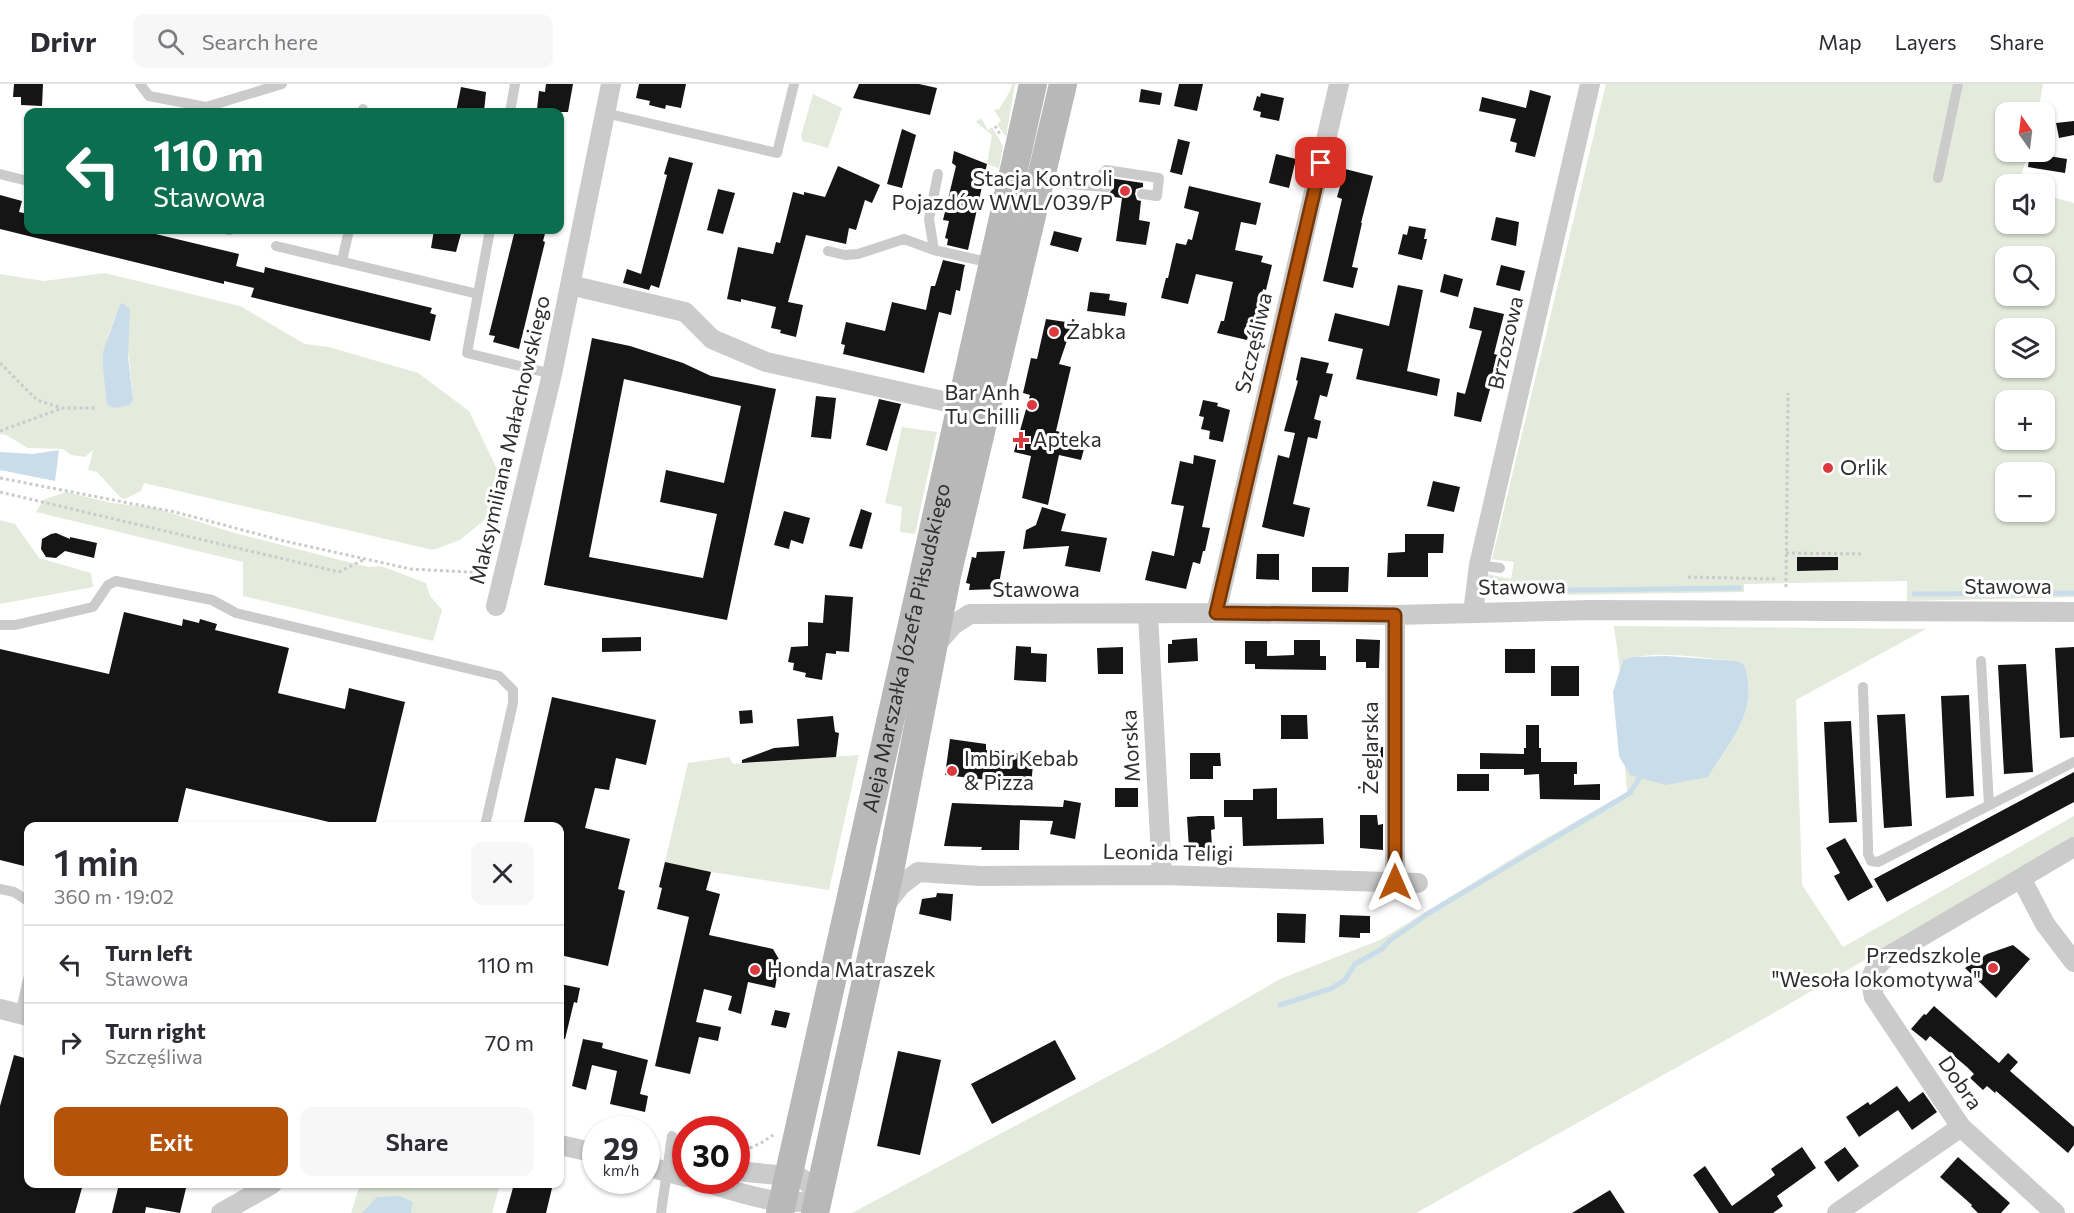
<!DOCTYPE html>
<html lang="en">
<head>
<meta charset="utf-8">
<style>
	body { margin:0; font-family:Commissioner,sans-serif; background:#f7f7f7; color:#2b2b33; height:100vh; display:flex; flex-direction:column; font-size:22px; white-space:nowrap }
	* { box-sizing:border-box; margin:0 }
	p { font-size:20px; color:#7c7c81 }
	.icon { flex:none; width:33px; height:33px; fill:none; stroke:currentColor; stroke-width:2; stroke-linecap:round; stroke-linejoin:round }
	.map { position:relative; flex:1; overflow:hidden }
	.drawer { position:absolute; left:24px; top:738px; width:540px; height:366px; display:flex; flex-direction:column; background:#fff; border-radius:12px; box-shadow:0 2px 4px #0004 }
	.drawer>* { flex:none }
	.top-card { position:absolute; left:24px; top:24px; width:540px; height:126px; border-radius:12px; box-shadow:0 2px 4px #0004; background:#0b6e4f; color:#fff; overflow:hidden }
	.needle { width:39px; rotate:346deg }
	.tools { position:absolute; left:1995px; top:18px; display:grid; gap:12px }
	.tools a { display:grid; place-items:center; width:60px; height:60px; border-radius:12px; background:#fff; box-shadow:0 2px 4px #0004; font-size:30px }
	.speed { position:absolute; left:582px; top:1032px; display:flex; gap:12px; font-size:30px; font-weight:700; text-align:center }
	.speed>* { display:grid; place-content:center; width:78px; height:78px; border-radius:50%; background:#fff; box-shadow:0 2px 4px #0004; line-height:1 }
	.speed small { font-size:15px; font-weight:400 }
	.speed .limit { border:9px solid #d22; background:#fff; color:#111 }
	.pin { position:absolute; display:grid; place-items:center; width:51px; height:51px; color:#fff; margin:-26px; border-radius:12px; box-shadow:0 3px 9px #0006 }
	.me { position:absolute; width:66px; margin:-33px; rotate:0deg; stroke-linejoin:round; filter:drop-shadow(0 0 4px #0008) }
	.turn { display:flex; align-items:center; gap:21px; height:126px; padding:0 30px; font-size:27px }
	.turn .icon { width:78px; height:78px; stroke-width:2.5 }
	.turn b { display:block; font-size:42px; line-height:51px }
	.round { display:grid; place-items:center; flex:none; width:63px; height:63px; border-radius:12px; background:#f7f7f7 }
	.summary { display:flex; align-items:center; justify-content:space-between; height:102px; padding:0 30px }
	h1 { font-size:36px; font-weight:600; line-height:45px }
	.cta { display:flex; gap:12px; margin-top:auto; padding:12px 30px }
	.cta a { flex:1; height:69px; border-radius:12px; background:#b45309; color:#fff; font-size:24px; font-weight:600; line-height:69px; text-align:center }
	.cta a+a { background:#f7f7f7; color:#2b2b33 }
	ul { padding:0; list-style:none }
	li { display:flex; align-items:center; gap:18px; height:78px; padding:0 30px; border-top:2px solid #e1e1e2 }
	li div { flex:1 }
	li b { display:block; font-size:22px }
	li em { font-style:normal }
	header { display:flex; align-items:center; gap:36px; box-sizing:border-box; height:84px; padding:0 30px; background:#fff; border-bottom:2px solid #e1e1e2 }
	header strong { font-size:28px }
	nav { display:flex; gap:33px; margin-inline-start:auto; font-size:21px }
	.search { width:420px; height:54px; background:#f7f7f7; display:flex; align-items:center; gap:15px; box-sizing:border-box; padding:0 21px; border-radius:12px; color:#7c7c81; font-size:22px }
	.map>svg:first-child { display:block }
	.green { fill:#e4ebdc; fill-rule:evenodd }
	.water { fill:#c9dce9 }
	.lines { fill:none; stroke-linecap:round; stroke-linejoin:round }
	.stream { stroke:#c9dce9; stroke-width:5 }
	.building { fill:#151515; fill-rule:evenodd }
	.path { stroke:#cbcbcb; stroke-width:3; stroke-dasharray:3 3; stroke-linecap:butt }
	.service { stroke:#cbcbcb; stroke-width:10 }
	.minor { stroke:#cbcbcb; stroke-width:20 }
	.secondary { stroke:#b8b8b8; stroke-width:28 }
	.route-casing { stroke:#753606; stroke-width:15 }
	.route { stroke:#b45309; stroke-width:10 }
	.poi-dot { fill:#dc3941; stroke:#fff; stroke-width:2 }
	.labels { text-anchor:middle; stroke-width:6; stroke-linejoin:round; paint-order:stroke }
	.poi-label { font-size:21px; fill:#2e2e2e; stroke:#fff; text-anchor:start }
	.street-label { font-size:21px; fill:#2e2e2e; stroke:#fff }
</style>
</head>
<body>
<header>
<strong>Drivr</strong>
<div class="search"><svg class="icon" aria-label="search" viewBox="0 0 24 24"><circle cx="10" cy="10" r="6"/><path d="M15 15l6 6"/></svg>Search here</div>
<nav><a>Map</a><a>Layers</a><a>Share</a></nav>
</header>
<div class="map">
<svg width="2074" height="1129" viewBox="0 0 2074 1129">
	<rect width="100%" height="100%" fill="#fff"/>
	<path class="green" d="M1012 0H1015L1006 53 997 40 1001 37 994 26 999 25 1010 7Z
		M1606 0H2043L2038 28H2006V68H2028L2019 100H2006V140H2044L2045 111 2074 119V513L1907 517V497L1744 500V508L1498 512 1486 500 1487 490 1511 495 1514 478 1492 475ZM2006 172H2044V212H2006ZM2006 244H2044V284H2006ZM2006 316H2044V356H2006ZM2006 388H2044V428H2006Z
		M813 10 842 24 828 64 803 57 801 52Z
		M981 34 988 46 992 43 1003 62 999 84 987 80 992 51 976 38Z
		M105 189 240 222 305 260 329 263 418 289 469 327 498 387 494 428 460 456 433 466 144 399 141 407 125 415 120 413 97 388 88 386 93 366 85 373 71 371 63 365 28 364 6 351 0 350V190L44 197ZM123 219 133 315 108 252 120 220Z
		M902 343 937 348 915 450 900 448 902 423 885 419Z
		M66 408 112 419 155 424 231 448 368 483 381 482 426 499 430 512 442 526 433 557 243 512V478L36 428 43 416Z
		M0 436 15 440 39 474 91 489 93 503 0 520Z
		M1614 542 1926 545 1796 616 1802 801 1843 863 2074 732V754L1765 934 1416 1129H852L1161 964 1280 895 1380 856 1538 759 1627 708 1625 682 1630 691 1708 693C1731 655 1760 627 1744 580L1736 577C1700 574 1658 565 1623 576L1620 587Z
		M859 671 829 806 711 788 665 778 688 679 729 673 733 680Z
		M360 1100H500L492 1129H351Z"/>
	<path class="water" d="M123 219 130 225 128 273 133 316 129 321 114 324 107 320 103 284V268L120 220Z
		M59 366 55 397 0 386V368L33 370Z
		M1666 572 1736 577 1744 580C1760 627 1731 655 1708 693L1666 701 1630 691 1619 672 1613 608 1623 576 1633 573Z
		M400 1112 413 1118 411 1129H362L377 1113Z"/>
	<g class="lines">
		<path class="stream" d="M1492 495 1491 498 1501 507 1740 504
			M1914 510 2074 509
			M1280 921 1330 905 1344 897 1355 880 1382 865 1389 857 1429 829 1630 709 1639 695"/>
	</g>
	<path class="building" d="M14 0H43L42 22 21 21V13H13Z
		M546 0H573L568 28H542V26L537 25 539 7 545 8Z
		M639 0H686L681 24 666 21 665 25 649 21 650 17 636 14Z
		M859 0H919L937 4 930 31 853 14Z
		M1179 0H1203L1197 27 1174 22Z
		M461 3 486 8 484 28H456Z
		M1141 5 1162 9 1160 21 1139 18Z
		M1530 6 1551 12 1535 73 1515 68 1517 59 1510 57 1516 35 1479 27 1482 13 1526 24Z
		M1261 9 1284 14 1279 37 1260 33 1261 28 1253 26 1257 12 1260 13Z
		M2074 37V51L2059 54 2056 39Z
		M902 45 916 51 902 104 887 100Z
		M1178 55 1190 58 1182 91 1170 88Z
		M954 67 987 80 968 166 947 161 948 155 945 154 949 137 943 136 956 82 952 79Z
		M2030 69 2067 75 2065 89 2028 83Z
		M1276 70 1296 75 1289 104 1269 99Z
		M669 73 693 79 659 204 651 201 649 206 623 199 627 185 641 190 667 91 664 90Z
		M838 82 880 101 872 119 865 116 856 146 849 144 846 160 806 151 788 218 803 221 796 253 780 249 781 246 771 244 776 223 741 215V218L727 215 738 163 773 170 776 158 780 159 793 108 804 111V108L825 113Z
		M1345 85 1373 92 1361 139H1362L1352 183 1358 184 1353 204 1323 197 1342 115 1337 113Z
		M1109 94 1143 99V103L1136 105 1135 110 1137 116 1141 117 1139 136 1150 138 1146 161 1116 157 1122 114 1106 112 1114 104 1113 99 1108 96Z
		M1189 102 1261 119 1256 141 1241 138 1235 166 1263 172 1261 178 1272 181 1266 206 1263 205 1258 230 1263 235 1256 238 1254 245 1250 244 1247 256 1217 249 1221 237H1224L1233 198 1196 190 1188 220 1161 214 1166 194H1168L1176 159 1186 161 1188 155 1192 156 1199 128 1184 124Z
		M718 105 735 109 723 150 707 146Z
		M0 111 22 117 19 128 28 130V146H139L239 170 236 182 264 189 265 183 432 224 430 229 436 231 430 257 251 213 254 204 224 197V200L0 145Z
		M1496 133 1519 138 1516 162 1491 156Z
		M1409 142 1426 145 1424 155H1427L1422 176 1398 170 1403 150 1407 151Z
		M434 146H462L456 168 431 164Z
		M515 146H546L543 157 545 158 519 265 493 258 495 252 489 251Z
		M1054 147 1082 154 1078 168 1050 161Z
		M943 176 965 181 964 184 960 207 956 206 951 231 939 228 924 289 843 270 845 261 841 260 846 238 885 247 892 218 926 226 931 202H935Z
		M1501 181 1525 187 1520 207 1496 201Z
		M1444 190 1463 195 1458 213 1440 208Z
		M1398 201 1423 206 1407 287 1440 295 1437 312 1356 295 1363 265 1328 257 1335 229 1389 242Z
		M1090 208 1110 210 1109 216 1127 219 1125 232 1087 227Z
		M1474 223 1504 230 1494 270 1501 272 1496 295 1493 294 1481 338 1454 332 1457 308 1465 310 1482 247 1469 244Z
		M1046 235 1073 239 1059 280 1071 283 1056 347 1087 354 1081 376 1059 371 1048 421 1022 414 1031 372 1014 368 1030 311 1023 309 1031 274 1037 275Z
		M592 254 630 262 683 279 711 292 776 305 727 536 544 501ZM624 295 741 322 724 399 666 386 660 418 717 430 703 494 589 473Z
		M1301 273 1329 279 1326 289 1333 290 1327 313 1320 311 1314 335 1321 337 1317 355 1308 353 1293 420 1310 424 1304 453 1262 443 1278 371 1289 374 1295 349 1284 347 1298 297 1296 296Z
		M816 312 836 314 831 355 811 353Z
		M879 315 901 320 887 367 866 361Z
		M1203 316 1218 319 1217 322 1230 326 1223 358 1209 355 1210 347 1201 345 1204 333 1199 332Z
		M1194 371 1216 376 1202 443 1210 444 1205 467H1203L1200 480 1193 478 1186 505 1145 496 1152 467 1174 472 1184 422 1171 420 1180 377 1193 380Z
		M1433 397 1460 403 1454 428 1427 422Z
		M1042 423 1066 430 1061 447 1107 454 1100 488 1065 482 1069 462 1023 465 1026 446 1036 441Z
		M861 425 872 429 862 465 849 462Z
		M784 427 810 434 803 460 791 456 789 465 774 461Z
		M56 449 70 455V453L97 459 94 474 65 467 56 474 46 473 41 465 42 455 51 450Z
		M1405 450H1444L1443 469H1428V493H1387L1388 469 1405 468Z
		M1005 467 998 505 969 506 970 500 966 499 972 473 976 474 977 468Z
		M1257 470H1279V496L1256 495Z
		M1797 473H1838V486L1797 487Z
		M1312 483H1349L1348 508H1312Z
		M825 511 853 513 849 568 836 567V570L826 569 822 596 805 593 806 589 793 586 794 579 788 578 791 563 808 562V538L823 539Z
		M124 528 182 542 183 535 199 539 200 535 217 540 215 546 289 564 278 609 345 625 349 604 405 618 375 742H346L186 704 177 742H28V783L0 776V565L109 590Z
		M641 553V567L602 568V554Z
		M1197 554 1198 577 1168 579V560H1172V556Z
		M1356 555 1380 556 1379 584H1366V578H1356Z
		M1294 556H1320V572H1326V586L1255 585V580H1245V557H1267V572L1294 571Z
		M1016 562 1031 563V569L1047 570 1046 598 1014 596Z
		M1123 563V590H1098L1097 564Z
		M2074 563V653L2060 654 2055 564Z
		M1505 565H1535V589H1505Z
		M2026 580 2033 688 2004 690 1998 581Z
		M1551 582H1579V612H1551Z
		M1969 611 1974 712 1946 714 1941 612Z
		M552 613 656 636 646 681 616 674 609 706 595 704 585 744 630 755 618 805 625 807 608 882 560 871V742H523Z
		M752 626 753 639 740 640 739 627Z
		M1905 630 1912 742 1884 744 1877 631Z
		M1281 631H1307L1308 655H1281Z
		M833 632 835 648 839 649 836 673 742 679V676L774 664 799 662 797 635Z
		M1851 637 1857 738 1829 739 1824 638Z
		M1526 641H1539V664H1541V678H1577V690H1574V701L1600 700V716L1540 715 1539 690 1524 691V685H1480V669L1524 670V664H1526Z
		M950 655 986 660V666L1034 671 1031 701 945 691Z
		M1383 663V679H1367V664Z
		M1190 669H1220L1221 682H1213V695H1190Z
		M2074 688V718L1887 818 1874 795Z
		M1457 690H1489V707H1457Z
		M1115 704H1138V723H1115Z
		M1277 704V735L1323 734 1324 760 1243 762 1242 733H1224V716H1253V705Z
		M1064 716 1081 719 1075 755 1050 750 1053 737 1020 736 1019 766H981L982 763 944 762 952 719 1063 723Z
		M1360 731H1377L1378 741 1383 740V766L1360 764Z
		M1199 732H1214L1215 745 1211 746 1212 764 1189 765 1187 733Z
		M1845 754 1873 803 1848 817 1834 792 1840 789 1826 764Z
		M665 778 711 788 706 806 720 810 709 851 773 865 780 877 775 904 748 898 741 930 728 926 732 912 704 905 696 938 721 943 718 957 699 953 690 990 655 982 689 833 657 825 662 804 659 803Z
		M937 809 953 810 951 837 919 830 922 815 936 813Z
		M1277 829 1306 830 1305 859 1277 858Z
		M1340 831 1370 832V849H1360V854L1339 853Z
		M2013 861 2030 875 1996 914 1965 884 1987 870Z
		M560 900 580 904 577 919 574 918 565 955H560Z
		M1934 922 1999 979 2008 969 2018 978 2010 987 2074 1043V1061L2068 1069 1996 1007 1995 1009 1987 1002 1983 1006 1970 994 1974 990 1967 983 1930 952 1926 957 1911 945 1924 930 1926 931Z
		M775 926 790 929 786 944 771 941Z
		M583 955 603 959 602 964 648 976 640 1010 648 1012 645 1028 610 1020 617 987 592 981 586 1006 572 1002Z
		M1055 956 1076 995 992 1040 971 1000Z
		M898 967 941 976 920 1071 877 1062Z
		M14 971 28 975V1100H83L75 1129H0V1022Z
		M1897 1002 1909 1018 1923 1008 1937 1028 1912 1046 1898 1026 1859 1053 1846 1033 1868 1018 1870 1021Z
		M1802 1063 1816 1084 1777 1112 1783 1122 1773 1129H1719L1693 1091 1705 1082 1732 1122 1775 1091 1771 1085Z
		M1845 1063 1859 1082 1838 1098 1824 1078Z
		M1958 1073 2010 1119 2001 1129H1978L1971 1122 1972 1121 1940 1093Z
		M119 1100H187L180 1129 146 1123 145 1129H112Z
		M514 1100H553L546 1129H506Z
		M1610 1106 1625 1129H1572Z"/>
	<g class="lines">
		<path class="path" d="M995 42 1000 50
			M0 279 37 316 62 324H97
			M0 347 60 325
			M0 394 175 428 284 457 411 485 487 489
			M0 408 339 488 363 476
			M1786 469 1863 470
			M1688 493 1776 495
			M1786 503 1788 309
			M739 1069 761 1059 775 1050"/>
		<path class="service" d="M140 0 149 12 206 23
			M363 25 364 28
			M206 28V23L282 0
			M510 28 515 0
			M605 29 777 69 794 0
			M0 90 28 97
			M1938 94 1958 0
			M1040 98 1107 103
			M1093 102 1106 86 1159 94 1157 112 1142 110
			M228 146H230
			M490 146 467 269 552 290
			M276 162 478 210
			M934 166 929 135 938 90
			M828 167 845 171 858 170 904 155 934 166 992 179
			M342 177 349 146
			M1479 481 1500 484
			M0 541H15L93 523 108 501 116 497 212 516 236 529 499 592 513 606V619L485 742
			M1981 577 1989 721
			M1863 603 1868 761V770L1871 777 1878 778 2074 678
			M0 805 14 808 28 817
			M20 930 28 895
			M661 1129 672 1052"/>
		<path class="minor" d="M570 201 685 228 712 255 766 278 961 321
			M496 522 552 290 611 0
			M1216 529 1339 0
			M1473 529 1479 481 1590 0
			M1148 530 1162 791
			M935 562 953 541 970 530 1216 529 1395 531 1590 526 2074 528
			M2021 794 2045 840 2074 878
			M1395 798V531
			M885 821 901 801 918 788 980 792 1162 791 1418 799
			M0 925 28 932
			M560 1061 596 1069
			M646 1082 686 1093
			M698 1096C732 1106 786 1127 819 1114L810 1100 799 1093 736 1087
			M221 1129 272 1100
			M1837 1129 1961 1043
			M2055 1129 1961 1043 1874 913C1869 893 1870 889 1885 874L2074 763"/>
		<g class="secondary">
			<path id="s1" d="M780 1129 1033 0"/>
			<path d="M815 1129 890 787 947 492 1063 0"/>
		</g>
	</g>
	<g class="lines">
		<defs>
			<path id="route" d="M1321 79 1216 529 1395 531V798"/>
		</defs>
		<use href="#route" class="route-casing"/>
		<use href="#route" class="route"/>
	</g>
	<g class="poi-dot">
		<circle cx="1125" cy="107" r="6"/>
		<circle cx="1054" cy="248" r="6"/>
		<circle cx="1032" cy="321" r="6"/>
		<path d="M1018 347h6v6h6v6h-6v6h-6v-6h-6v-6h6z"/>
		<circle cx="1828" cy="384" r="6"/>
		<circle cx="952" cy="687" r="6"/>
		<circle cx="1993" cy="884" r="6"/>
		<circle cx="755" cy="886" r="6"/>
	</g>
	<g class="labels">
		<g class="poi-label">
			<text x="1113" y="102" text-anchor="end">Stacja Kontroli<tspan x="1113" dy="24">Pojazdów WWL/039/P</tspan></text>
			<text x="1066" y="255">Żabka</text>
			<text x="1020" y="316" text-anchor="end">Bar Anh<tspan x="1020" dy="24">Tu Chilli</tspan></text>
			<text x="1033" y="363">Apteka</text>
			<text x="1840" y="391">Orlik</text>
			<text x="964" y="682">Imbir Kebab<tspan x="964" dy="24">&amp; Pizza</tspan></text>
			<text x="1981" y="879" text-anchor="end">Przedszkole<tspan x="1981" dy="24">"Wesoła lokomotywa"</tspan></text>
			<text x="767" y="893">Honda Matraszek</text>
		</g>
		<g class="street-label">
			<text transform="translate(1254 259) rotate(-77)" y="7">Szczęśliwa</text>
			<text transform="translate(1506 259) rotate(-77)" y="7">Brzozowa</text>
			<text transform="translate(510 356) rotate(-77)" y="7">Maksymiliana Małachowskiego</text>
			<text transform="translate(1522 503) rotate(-1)" y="7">Stawowa</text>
			<text x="2008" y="510">Stawowa</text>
			<text x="1036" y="513">Stawowa</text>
			<text dy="7" stroke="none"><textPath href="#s1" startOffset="579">Aleja Marszałka Józefa Piłsudskiego</textPath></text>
			<text transform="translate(1131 662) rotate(-93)" y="7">Morska</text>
			<text transform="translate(1371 664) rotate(-90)" y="7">Żeglarska</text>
			<text transform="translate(1168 769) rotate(1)" y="7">Leonida Teligi</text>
			<text transform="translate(1960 999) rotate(55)" y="7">Dobra</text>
		</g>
	</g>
</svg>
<div class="tools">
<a><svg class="needle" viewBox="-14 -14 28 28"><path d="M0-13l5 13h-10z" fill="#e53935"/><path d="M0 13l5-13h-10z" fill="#7c7c81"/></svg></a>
<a><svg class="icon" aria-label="sound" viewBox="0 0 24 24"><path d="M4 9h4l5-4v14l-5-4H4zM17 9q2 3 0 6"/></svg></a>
<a><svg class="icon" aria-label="search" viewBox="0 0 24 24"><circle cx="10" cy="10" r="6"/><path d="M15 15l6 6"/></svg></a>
<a><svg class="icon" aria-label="layers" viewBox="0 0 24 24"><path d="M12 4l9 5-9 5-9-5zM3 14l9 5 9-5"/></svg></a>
<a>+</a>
<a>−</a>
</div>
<div class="speed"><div>29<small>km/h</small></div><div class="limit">30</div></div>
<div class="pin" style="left:1321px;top:79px;background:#d93025"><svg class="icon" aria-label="arrive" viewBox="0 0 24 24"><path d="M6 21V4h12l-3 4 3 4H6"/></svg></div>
<svg class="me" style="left:1395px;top:798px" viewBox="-20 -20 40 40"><path d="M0-17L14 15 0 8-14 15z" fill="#b45309" stroke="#fff" stroke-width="4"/></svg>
<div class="top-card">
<div class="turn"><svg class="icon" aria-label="left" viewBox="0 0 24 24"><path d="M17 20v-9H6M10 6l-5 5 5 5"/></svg><div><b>110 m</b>Stawowa</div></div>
</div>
<section class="drawer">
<div class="summary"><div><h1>1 min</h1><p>360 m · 19:02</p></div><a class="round"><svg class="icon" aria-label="close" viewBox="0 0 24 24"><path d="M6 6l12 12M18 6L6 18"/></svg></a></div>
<ul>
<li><svg class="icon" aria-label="left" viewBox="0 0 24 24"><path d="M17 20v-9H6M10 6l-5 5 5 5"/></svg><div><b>Turn left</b><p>Stawowa</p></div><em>110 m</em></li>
<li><svg class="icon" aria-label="right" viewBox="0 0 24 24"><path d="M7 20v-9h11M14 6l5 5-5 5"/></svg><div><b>Turn right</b><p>Szczęśliwa</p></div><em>70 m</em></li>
</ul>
<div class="cta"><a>Exit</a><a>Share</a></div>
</section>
</div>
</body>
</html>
